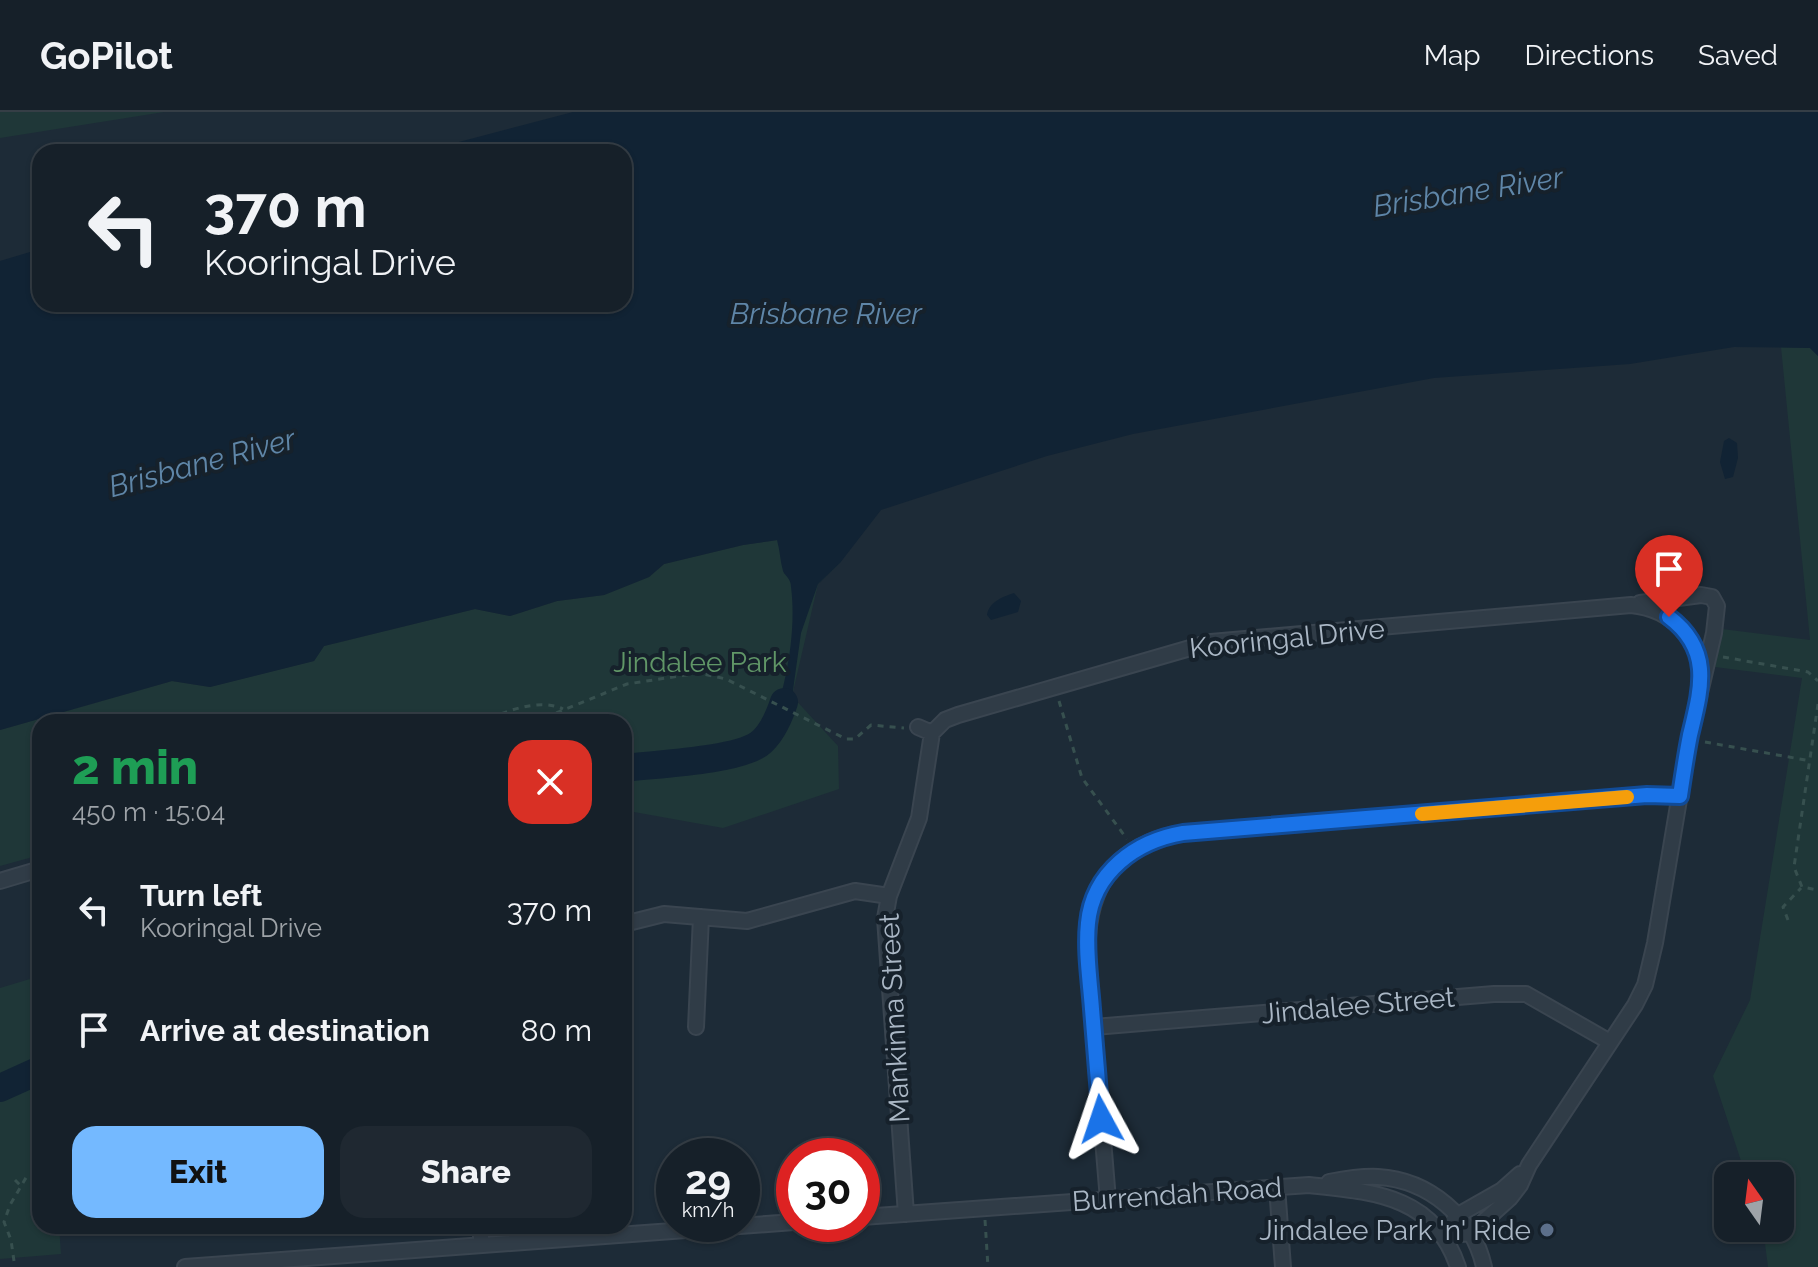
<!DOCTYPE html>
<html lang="en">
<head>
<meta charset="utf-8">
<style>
	body { margin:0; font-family:Raleway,sans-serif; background:#1f2831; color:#f1f3f6; height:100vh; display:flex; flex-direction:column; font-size:30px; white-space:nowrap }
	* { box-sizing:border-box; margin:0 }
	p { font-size:26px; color:#9ea3a8 }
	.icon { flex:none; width:44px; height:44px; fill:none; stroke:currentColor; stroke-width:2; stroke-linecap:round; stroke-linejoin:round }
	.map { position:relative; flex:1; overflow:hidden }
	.sheet { position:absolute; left:32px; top:602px; width:600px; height:520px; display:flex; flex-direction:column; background:#162029; border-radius:24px; box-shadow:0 2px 6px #0004,0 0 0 2px #353e46 }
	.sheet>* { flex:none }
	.top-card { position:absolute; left:32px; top:32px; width:600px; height:168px; border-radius:24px; box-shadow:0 2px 6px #0004,0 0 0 2px #353e46; background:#162029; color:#f1f3f6; overflow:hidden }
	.needle { width:52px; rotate:346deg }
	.fabs { position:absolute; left:1714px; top:1050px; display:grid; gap:16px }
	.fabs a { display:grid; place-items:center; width:80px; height:80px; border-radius:16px; background:#162029; box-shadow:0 2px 6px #0004,0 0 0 2px #353e46; font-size:40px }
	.speed { position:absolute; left:656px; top:1026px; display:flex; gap:16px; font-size:40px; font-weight:700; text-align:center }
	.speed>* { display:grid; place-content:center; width:104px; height:104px; border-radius:50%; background:#162029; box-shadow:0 2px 6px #0004,0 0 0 2px #353e46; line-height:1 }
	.speed small { font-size:20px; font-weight:400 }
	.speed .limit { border:12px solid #d22; background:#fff; color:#111 }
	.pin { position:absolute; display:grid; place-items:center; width:68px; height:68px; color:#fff; margin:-82px -34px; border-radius:50% 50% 50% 0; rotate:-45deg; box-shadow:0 0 8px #0007 }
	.pin .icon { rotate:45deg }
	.me { position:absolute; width:88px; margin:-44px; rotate:355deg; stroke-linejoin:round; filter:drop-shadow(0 0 6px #0008) }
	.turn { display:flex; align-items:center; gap:28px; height:168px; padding:0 40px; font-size:36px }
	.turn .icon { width:104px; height:104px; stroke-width:2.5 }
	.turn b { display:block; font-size:56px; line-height:68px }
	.round { display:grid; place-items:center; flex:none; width:84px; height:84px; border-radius:24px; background:#1f2831 }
	.headline { display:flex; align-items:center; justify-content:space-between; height:136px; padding:0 40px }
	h1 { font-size:48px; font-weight:800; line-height:60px; color:#1e9e55 }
	.button { display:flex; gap:16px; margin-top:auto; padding:16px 40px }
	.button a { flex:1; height:92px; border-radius:24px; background:#74b9ff; color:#111; font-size:32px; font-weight:800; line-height:92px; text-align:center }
	.button a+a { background:#1f2831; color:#f1f3f6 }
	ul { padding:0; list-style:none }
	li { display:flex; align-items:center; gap:24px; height:120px; padding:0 40px }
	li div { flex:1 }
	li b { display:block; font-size:30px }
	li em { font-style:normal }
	header { display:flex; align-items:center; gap:48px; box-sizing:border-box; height:112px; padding:0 40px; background:#162029; border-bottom:2px solid #353e46 }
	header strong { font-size:38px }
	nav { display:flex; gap:44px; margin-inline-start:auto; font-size:28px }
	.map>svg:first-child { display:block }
	.green { fill:#1f3738 }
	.water { fill:#112334 }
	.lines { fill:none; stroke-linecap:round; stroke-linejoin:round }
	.river { stroke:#112334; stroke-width:28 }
	.minor-casing { stroke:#3a4550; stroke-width:18 }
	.path { stroke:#37504f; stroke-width:3; stroke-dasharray:6 6; stroke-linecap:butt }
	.minor { stroke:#303c47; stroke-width:14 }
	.route-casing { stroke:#114b97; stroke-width:20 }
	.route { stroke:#1a73e8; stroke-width:14 }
	.slow { stroke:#f59e0b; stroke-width:14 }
	.service-dot { fill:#5c6f8a; stroke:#16212b; stroke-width:3 }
	.labels { text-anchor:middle; stroke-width:8; stroke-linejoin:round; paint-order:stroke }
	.street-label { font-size:28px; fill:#aab7c5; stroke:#16212b }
	.park-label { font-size:28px; fill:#609667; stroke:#16212b }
	.poi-label { font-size:28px; fill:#aab7c5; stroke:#16212b; text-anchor:end }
	.water-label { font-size:30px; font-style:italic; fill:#5f86a8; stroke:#16212b }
</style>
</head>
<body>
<header>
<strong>GoPilot</strong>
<nav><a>Map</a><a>Directions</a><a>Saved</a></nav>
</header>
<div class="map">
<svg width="1818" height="1155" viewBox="0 0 1818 1155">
	<rect width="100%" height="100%" fill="#1d2b37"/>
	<path class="green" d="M0 0H164L0 26Z
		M1781 235 1810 236 1818 244V1155H1768L1763 1116H1780V1064H1746L1713 964 1750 888 1802 566 1715 555 1722 517 1810 528Z
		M778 428 784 462 840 451 818 472 792 584 838 634 839 677 723 716 634 700 624 704V610H40V743L0 754V618L172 569 210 575 314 549 324 534 475 497 510 504 557 489 604 483 649 465 664 452 743 433Z
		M40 864V1114H59L61 1142 0 1147V876Z"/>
	<path class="water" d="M573 0H1818V244L1810 236 1734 235 1630 252 1434 266 1133 322 1047 344 881 398 840 451 818 472 801 521 792 585 784 604 768 623C785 580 797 522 791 475 791 467 786 465 783 459 780 449 780 438 777 428L743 433 664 452 649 465 604 483 557 489 510 504 475 497 324 534 314 549 210 575 172 569 0 618V149L40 137V192H624V40H421Z
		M1729 326 1737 331 1738 346 1733 365 1725 367 1720 350 1724 329Z
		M1014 481 1021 489 1018 500 991 508 987 503C989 490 1002 485 1014 481Z"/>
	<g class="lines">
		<path class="river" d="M624 656C655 652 735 649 759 632 771 623 779 605 784 590
			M0 976 40 958"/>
		<defs>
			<path id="minor" d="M918 615 932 621 945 608 958 603 1211 530 1631 493C1672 497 1701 527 1701 569
				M0 769 40 757
				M624 812 664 802 747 809 855 779 889 784
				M696 915 701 805
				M1094 915 1494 882H1526L1610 930
				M1329 1070C1345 1067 1362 1064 1378 1065 1429 1068 1473 1105 1484 1155
				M1277 1075 1283 1155
				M1108 1088 1088 845C1085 777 1114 732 1183 721L1637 684H1680
				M906 1102 885 806 889 784 919 706 932 621
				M862 1105 1309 1073C1373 1080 1434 1083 1458 1155
				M481 1114V1133
				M1442 1124 1471 1121 1510 1086 1520 1073 1529 1053 1635 893 1645 873 1655 831 1689 628 1714 521 1717 494 1712 485 1701 483 1640 491
				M1442 1124 1458 1103 1502 1078 1520 1062
				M185 1155 794 1110"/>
		</defs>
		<use href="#minor" class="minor-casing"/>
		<path class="path" d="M1723 545 1808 560 1818 569
			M1059 589 1082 666 1127 727
			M1818 592 1794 755 1802 775 1818 778
			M479 610C504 601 537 585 563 597
			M534 610 627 572 699 561 726 567 846 627H855L871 613 904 616
			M1705 630 1811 649
			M1788 808 1783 795 1801 776
			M15 1068 21 1074
			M985 1108 988 1155
			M14 1149 11 1128 4 1110 10 1093 27 1064"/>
		<use href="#minor" class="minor"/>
	</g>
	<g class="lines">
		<defs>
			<path id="route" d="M1101 1007C1098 970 1095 933 1092 897 1090 869 1085 839 1088 811 1093 760 1136 729 1183 721L1647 683 1680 684C1683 664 1686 643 1690 623 1701 577 1713 538 1669 505"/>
		</defs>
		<use href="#route" class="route-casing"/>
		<use href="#route" class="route"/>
		<path class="slow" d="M1422 702 1627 685"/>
	</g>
	<circle class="service-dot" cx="1547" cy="1118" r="8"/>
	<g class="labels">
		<g class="street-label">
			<text transform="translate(1287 526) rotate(-6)" y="10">Kooringal Drive</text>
			<text transform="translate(1358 893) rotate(-5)" y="10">Jindalee Street</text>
			<text transform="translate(894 906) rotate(-93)" y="10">Mankinna Street</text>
			<text transform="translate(1177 1082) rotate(-4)" y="10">Burrendah Road</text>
		</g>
		<g class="park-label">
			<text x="700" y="560">Jindalee Park</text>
		</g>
		<g class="poi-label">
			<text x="1531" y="1128">Jindalee Park 'n' Ride</text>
		</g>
		<g class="water-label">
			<text transform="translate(1468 80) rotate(-9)" y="10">Brisbane River</text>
			<text x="826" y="212">Brisbane River</text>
			<text transform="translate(202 351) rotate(-15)" y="10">Brisbane River</text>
		</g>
	</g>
</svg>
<div class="fabs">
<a><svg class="needle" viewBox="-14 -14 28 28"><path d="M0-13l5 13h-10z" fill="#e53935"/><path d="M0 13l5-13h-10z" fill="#9ea3a8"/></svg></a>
</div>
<div class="speed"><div>29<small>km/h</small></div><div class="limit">30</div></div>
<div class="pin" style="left:1669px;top:505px;background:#d93025"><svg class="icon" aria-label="arrive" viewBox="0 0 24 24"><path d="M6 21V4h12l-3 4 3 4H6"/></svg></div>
<svg class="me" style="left:1101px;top:1007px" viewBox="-20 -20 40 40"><path d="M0-17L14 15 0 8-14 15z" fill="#1a73e8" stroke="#fff" stroke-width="4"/></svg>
<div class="top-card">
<div class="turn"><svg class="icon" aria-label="left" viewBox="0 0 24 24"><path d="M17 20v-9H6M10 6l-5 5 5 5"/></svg><div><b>370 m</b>Kooringal Drive</div></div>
</div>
<section class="sheet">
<div class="headline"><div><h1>2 min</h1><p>450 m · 15:04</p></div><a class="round" style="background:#d93025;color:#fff"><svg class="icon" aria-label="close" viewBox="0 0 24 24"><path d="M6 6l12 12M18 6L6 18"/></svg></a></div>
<ul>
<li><svg class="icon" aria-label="left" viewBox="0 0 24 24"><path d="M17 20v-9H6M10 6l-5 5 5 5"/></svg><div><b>Turn left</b><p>Kooringal Drive</p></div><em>370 m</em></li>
<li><svg class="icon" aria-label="arrive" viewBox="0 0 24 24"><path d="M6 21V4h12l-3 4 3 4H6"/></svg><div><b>Arrive at destination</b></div><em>80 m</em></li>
</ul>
<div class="button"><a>Exit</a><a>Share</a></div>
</section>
</div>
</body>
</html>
